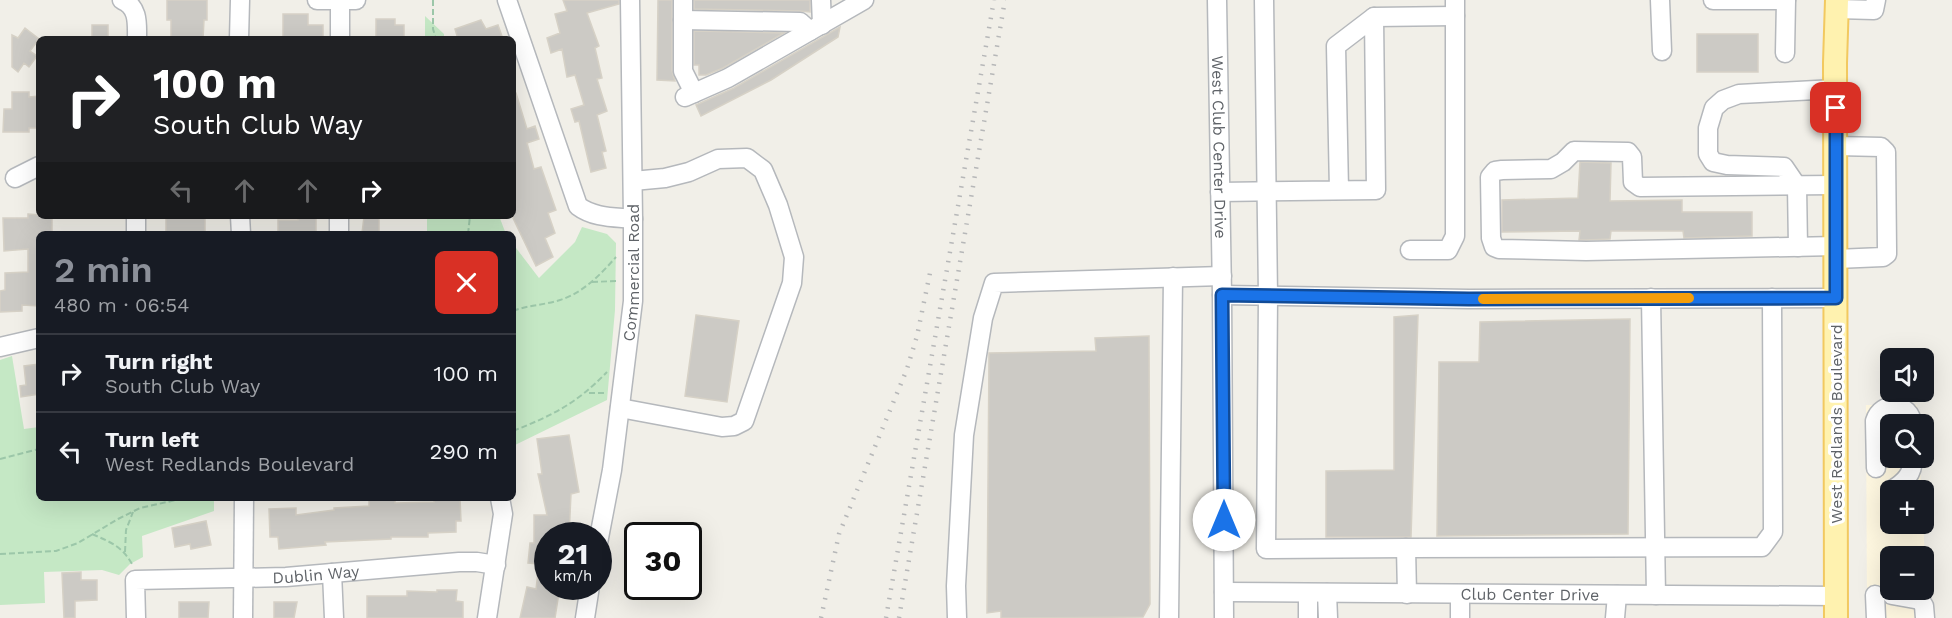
<!DOCTYPE html>
<html lang="en">
<head>
<meta charset="utf-8">
<style>
	body { margin:0; font-family:"Work Sans",sans-serif; background:#20242c; color:#f1f3f6; height:100vh; display:flex; flex-direction:column; font-size:22px; white-space:nowrap }
	* { box-sizing:border-box; margin:0 }
	p { font-size:20px; color:#9ea1a6 }
	.icon { flex:none; width:33px; height:33px; fill:none; stroke:currentColor; stroke-width:2; stroke-linecap:round; stroke-linejoin:round }
	.map { position:relative; flex:1; overflow:hidden }
	.side { position:absolute; left:36px; top:231px; width:480px; height:270px; display:flex; flex-direction:column; background:#171b24; border-radius:9px; box-shadow:0 6px 24px #0002 }
	.side>* { flex:none }
	.top-card { position:absolute; left:36px; top:36px; width:480px; height:183px; border-radius:9px; box-shadow:0 6px 24px #0002; background:#202124; color:#fff; overflow:hidden }
	.buttons { position:absolute; left:1880px; top:348px; display:grid; gap:12px }
	.buttons a { display:grid; place-items:center; width:54px; height:54px; border-radius:9px; background:#171b24; box-shadow:0 6px 24px #0002; font-size:30px }
	.speed { position:absolute; left:534px; top:522px; display:flex; gap:12px; font-size:30px; font-weight:700; text-align:center }
	.speed>* { display:grid; place-content:center; width:78px; height:78px; border-radius:50%; background:#171b24; box-shadow:0 6px 24px #0002; line-height:1 }
	.speed small { font-size:15px; font-weight:400 }
	.speed .limit { border:3px solid #111; border-radius:9px; background:#fff; color:#111 }
	.pin { position:absolute; display:grid; place-items:center; width:51px; height:51px; color:#fff; margin:-26px; border-radius:12px; box-shadow:0 3px 9px #0006 }
	.me { position:absolute; width:66px; margin:-33px; rotate:0deg; stroke-linejoin:round; filter:drop-shadow(0 0 4px #0008) }
	.turn { display:flex; align-items:center; gap:21px; height:126px; padding:0 18px; font-size:27px }
	.turn .icon { width:78px; height:78px; stroke-width:2.5 }
	.turn b { display:block; font-size:42px; line-height:51px }
	.lanes { display:flex; align-items:center; height:57px; padding:0 18px; background:#0003; justify-content:center; gap:30px; direction:ltr }
	.lanes .off { opacity:.35 }
	.round { display:grid; place-items:center; flex:none; width:63px; height:63px; border-radius:9px; background:#20242c }
	.headline { display:flex; align-items:center; justify-content:space-between; height:102px; padding:0 18px }
	h1 { font-size:36px; font-weight:600; line-height:45px; color:#8c9099 }
	ul { padding:0; list-style:none }
	li { display:flex; align-items:center; gap:18px; height:78px; padding:0 18px; border-top:2px solid #363941 }
	li div { flex:1 }
	li b { display:block; font-size:22px }
	li em { font-style:normal }
	.map>svg:first-child { display:block }
	.commercial { fill:#fef7e0; fill-rule:evenodd }
	.green { fill:#c5e8c5 }
	.building { fill:#cccac5; stroke:#d6d1c6; stroke-width:1.5 }
	.lines { fill:none; stroke-linecap:round; stroke-linejoin:round }
	.minor-casing { stroke:#b5b8bc; stroke-width:21 }
	.major-casing { stroke:#f2c960; stroke-width:26 }
	.path { stroke:#9cc7a9; stroke-width:2; stroke-dasharray:6 3; stroke-linecap:butt }
	.minor { stroke:#fff; stroke-width:18 }
	.major { stroke:#fff2af; stroke-width:22 }
	.rail { stroke:#b6b7b8; stroke-width:4.5; stroke-dasharray:1.5 8; stroke-linecap:butt }
	.route-casing { stroke:#114b97; stroke-width:15 }
	.route { stroke:#1a73e8; stroke-width:10 }
	.slow { stroke:#f59e0b; stroke-width:10 }
	.labels { text-anchor:middle; stroke-width:6; stroke-linejoin:round; paint-order:stroke }
	.street-label { font-size:16px; fill:#5f6368; stroke:#fff }
</style>
</head>
<body>
<div class="map">
<svg width="1952" height="618" viewBox="0 0 1952 618">
	<rect width="100%" height="100%" fill="#f1efe8"/>
	<path class="commercial" d="M1866 405H1917L1918 424H1890V458H1920L1921 490H1890V524H1923V519L1928 618H1867ZM1890 556H1923V590H1890Z"/>
	<path class="green" d="M425 16 444 34V39H425Z
		M427 216H499L506 234H427Z
		M582 227 607 234 616 243 615 310 607 400 513 446V244L539 278 575 242Z
		M12 356 24 429 39 427V498H214V511L142 536 143 557 130 564 119 575 102 570 44 572 45 603 0 605V360Z"/>
	<path class="building" d="M167 0H207V20H204L203 39H171V20H167Z
		M563 0H619V4L587 13 599 46 595 48 602 78 597 79 607 111 597 115 606 151 602 152 606 168 591 172 579 121 575 122 571 109 584 105 575 75 567 77 562 49 551 53 547 38 560 33 555 14 567 11Z
		M658 0H672V71L675 81 657 80Z
		M694 0H810V12L800 11 694 9Z
		M283 14H308V25H323V39H283Z
		M376 19H395V25H404V39H376Z
		M481 20 486 29 498 25 503 39H458L455 29Z
		M92 25H108V39H92Z
		M840 27 838 37 771 80 701 116 696 105 734 88Z
		M25 28 39 39 30 51 37 56 29 67 24 63 18 72 12 67V35L18 38Z
		M694 31 784 33 723 68 706 75H699V65H694Z
		M1697 34H1758V72H1697Z
		M12 92H29V97L39 96V128H29V132H3L4 109H12Z
		M513 93H516L527 129 535 126 539 139 527 143 534 169 541 167 556 210 548 213 555 233 545 238 553 257 536 266 513 218Z
		M1580 162 1611 163 1610 201 1682 200V212H1752V236L1684 238 1683 231H1611L1610 239 1586 240H1579L1580 231 1502 232V200L1578 198Z
		M28 214 52 216V234H39V306L22 305V311L0 312V291L5 290V273L28 272V249L4 251 3 218H28Z
		M166 216H205V234H166Z
		M298 216H316V234H278V220H298Z
		M364 217 379 218V233H362Z
		M696 315 739 321 727 402 685 396Z
		M1418 315 1411 537H1326V471L1394 470V317Z
		M1630 319 1628 534 1437 536 1439 362H1479L1480 322Z
		M1149 336 1150 604 1143 617 1001 618V611L987 613 989 353 1096 351 1095 338Z
		M39 364V394L21 397 20 386 26 385 24 366Z
		M569 435 579 492 571 494 569 536H548V586H560L555 618H520L527 587 536 589 539 564 528 563 530 543H534V515H547L538 474H542L537 439Z
		M434 498H460L461 521H456V532L428 533V537H391V539L325 542 326 545 279 549 278 537H270L269 509 296 508V515L334 510V508L369 506V500L395 499V503L434 502Z
		M206 521 211 545 191 549 190 544 175 547 172 528Z
		M81 572V580H97V600L75 601V618H64L62 573Z
		M437 590H457L456 601 463 602V618H367V596H407V591L437 592Z
		M179 602H209L208 618H179Z
		M274 602H297L294 618H274Z"/>
	<g class="lines">
		<defs>
			<g id="minor">
				<path d="M122 0C139 7 137 24 137 39"/>
				<path d="M317 0H356"/>
				<path d="M507 0 578 206C594 218 614 217 633 219"/>
				<path d="M683 0V71L694 93"/>
				<path d="M821 0 822 25"/>
				<path id="s1" d="M1217 0 1222 295 1224 618"/>
				<path d="M1264 0 1268 296 1266 549 1406 548"/>
				<path d="M1660 0 1662 51"/>
				<path d="M1713 0H1786"/>
				<path d="M1837 9 1874 10 1876 0"/>
				<path d="M1374 17 1455 16"/>
				<path d="M683 20 800 22 810 31"/>
				<path d="M239 39 240 0"/>
				<path d="M340 39V0"/>
				<path d="M1785 53 1786 0"/>
				<path d="M685 97 728 78 864 0"/>
				<path d="M15 178 39 166"/>
				<path d="M1836 185 1640 187 1633 182 1632 157 1628 152 1574 151 1563 162 1551 169 1502 170 1495 171 1490 177 1491 238 1494 247 1499 249 1586 251 1836 246"/>
				<path d="M1220 192 1376 190 1374 17 1336 46 1339 190"/>
				<path d="M240 216 241 234"/>
				<path d="M136 234V216"/>
				<path d="M339 234V216"/>
				<path d="M1798 247 1797 186 1784 167 1727 165 1713 162 1708 154V128L1714 108 1723 100 1739 94 1835 89"/>
				<path d="M1410 250H1448L1455 236V0"/>
				<path d="M1836 259 1883 257 1887 254V250L1886 152 1881 147 1837 146"/>
				<path d="M1222 295 1469 299 1836 298"/>
				<path d="M1651 298 1656 595"/>
				<path d="M0 347 39 338"/>
				<path d="M620 408 722 427 734 426 744 421 792 283 794 257 778 205 763 170 747 158 718 159 689 172 665 178 633 181"/>
				<path d="M1876 468 1875 421C1881 400 1911 402 1912 424"/>
				<path d="M1892 490C1905 482 1913 474 1913 458"/>
				<path id="s2" d="M598 543 612 470 633 301V219L630 0"/>
				<path d="M332 573 334 618"/>
				<path id="s3" d="M1224 592 1836 596"/>
				<path d="M1327 593 1328 618"/>
				<path d="M1407 594 1406 548 1762 547 1773 532 1772 298"/>
				<path d="M1460 595V618"/>
				<path d="M1875 595 1876 618"/>
				<path d="M1892 595 1920 600 1924 606 1925 618"/>
				<path id="s4" d="M136 618 135 580 286 577 459 562H477L496 565"/>
				<path d="M243 618 244 498"/>
				<path d="M487 618 503 514 500 498"/>
				<path d="M585 618 590 586"/>
				<path d="M957 618 956 586 964 435 983 318 994 283 1222 276"/>
				<path d="M1169 618 1173 277"/>
				<path d="M1308 618V593"/>
				<path d="M1615 618 1617 595"/>
			</g>
			<path id="major" d="M1836 618 1835 63 1837 0"/>
		</defs>
		<use href="#minor" class="minor-casing"/>
		<use href="#major" class="major-casing"/>
		<path class="path" d="M433 0V29L436 39
			M468 234 470 216
			M592 282 616 281
			M513 311C528 305 545 305 560 300 583 293 601 274 616 257
			M589 393H607
			M513 431C553 415 576 404 607 372
			M0 459 39 449
			M92 534C110 542 122 546 132 564
			M125 552 126 530 133 512
			M0 554 56 551 78 543 118 519 140 508 185 498"/>
		<use href="#minor" class="minor"/>
		<use href="#major" class="major"/>
		<path class="rail" d="M821 618 839 534 907 369 917 336 930 273
			M886 618 994 0
			M899 618 1005 0"/>
	</g>
	<g class="lines">
		<defs>
			<path id="route" d="M1224 520 1222 295 1469 299 1836 298V108"/>
		</defs>
		<use href="#route" class="route-casing"/>
		<use href="#route" class="route"/>
		<path class="slow" d="M1483 299 1689 298"/>
	</g>
	<g class="labels">
		<g class="street-label">
			<text dy="6" stroke="none"><textPath href="#s1" startOffset="147">West Club Center Drive</textPath></text>
			<text dy="6" stroke="none"><textPath href="#s2" startOffset="273">Commercial Road</textPath></text>
			<text transform="translate(1836 424) rotate(-90)" y="6">West Redlands Boulevard</text>
			<text dy="6" stroke="none"><textPath href="#s4" startOffset="219">Dublin Way</textPath></text>
			<text dy="6" stroke="none"><textPath href="#s3" startOffset="306">Club Center Drive</textPath></text>
		</g>
	</g>
</svg>
<div class="buttons">
<a><svg class="icon" aria-label="sound" viewBox="0 0 24 24"><path d="M4 9h4l5-4v14l-5-4H4zM17 9q2 3 0 6"/></svg></a>
<a><svg class="icon" aria-label="search" viewBox="0 0 24 24"><circle cx="10" cy="10" r="6"/><path d="M15 15l6 6"/></svg></a>
<a>+</a>
<a>−</a>
</div>
<div class="speed"><div>21<small>km/h</small></div><div class="limit">30</div></div>
<div class="pin" style="left:1836px;top:108px;background:#d93025"><svg class="icon" aria-label="arrive" viewBox="0 0 24 24"><path d="M6 21V4h12l-3 4 3 4H6"/></svg></div>
<svg class="me" style="left:1224px;top:520px" viewBox="-20 -20 40 40"><circle r="19" fill="#fff"/><path d="M0-13L10 11 0 6-10 11z" fill="#1a73e8"/></svg>
<div class="top-card">
<div class="turn"><svg class="icon" aria-label="right" viewBox="0 0 24 24"><path d="M7 20v-9h11M14 6l5 5-5 5"/></svg><div><b>100 m</b>South Club Way</div></div>
<div class="lanes"><svg class="icon off" aria-label="left" viewBox="0 0 24 24"><path d="M17 20v-9H6M10 6l-5 5 5 5"/></svg><svg class="icon off" aria-label="ahead" viewBox="0 0 24 24"><path d="M12 20V5M6 11l6-6 6 6"/></svg><svg class="icon off" aria-label="ahead" viewBox="0 0 24 24"><path d="M12 20V5M6 11l6-6 6 6"/></svg><svg class="icon" aria-label="right" viewBox="0 0 24 24"><path d="M7 20v-9h11M14 6l5 5-5 5"/></svg></div>
</div>
<section class="side">
<div class="headline"><div><h1>2 min</h1><p>480 m · 06:54</p></div><a class="round" style="background:#d93025;color:#fff"><svg class="icon" aria-label="close" viewBox="0 0 24 24"><path d="M6 6l12 12M18 6L6 18"/></svg></a></div>
<ul>
<li><svg class="icon" aria-label="right" viewBox="0 0 24 24"><path d="M7 20v-9h11M14 6l5 5-5 5"/></svg><div><b>Turn right</b><p>South Club Way</p></div><em>100 m</em></li>
<li><svg class="icon" aria-label="left" viewBox="0 0 24 24"><path d="M17 20v-9H6M10 6l-5 5 5 5"/></svg><div><b>Turn left</b><p>West Redlands Boulevard</p></div><em>290 m</em></li>
</ul>
</section>
</div>
</body>
</html>
